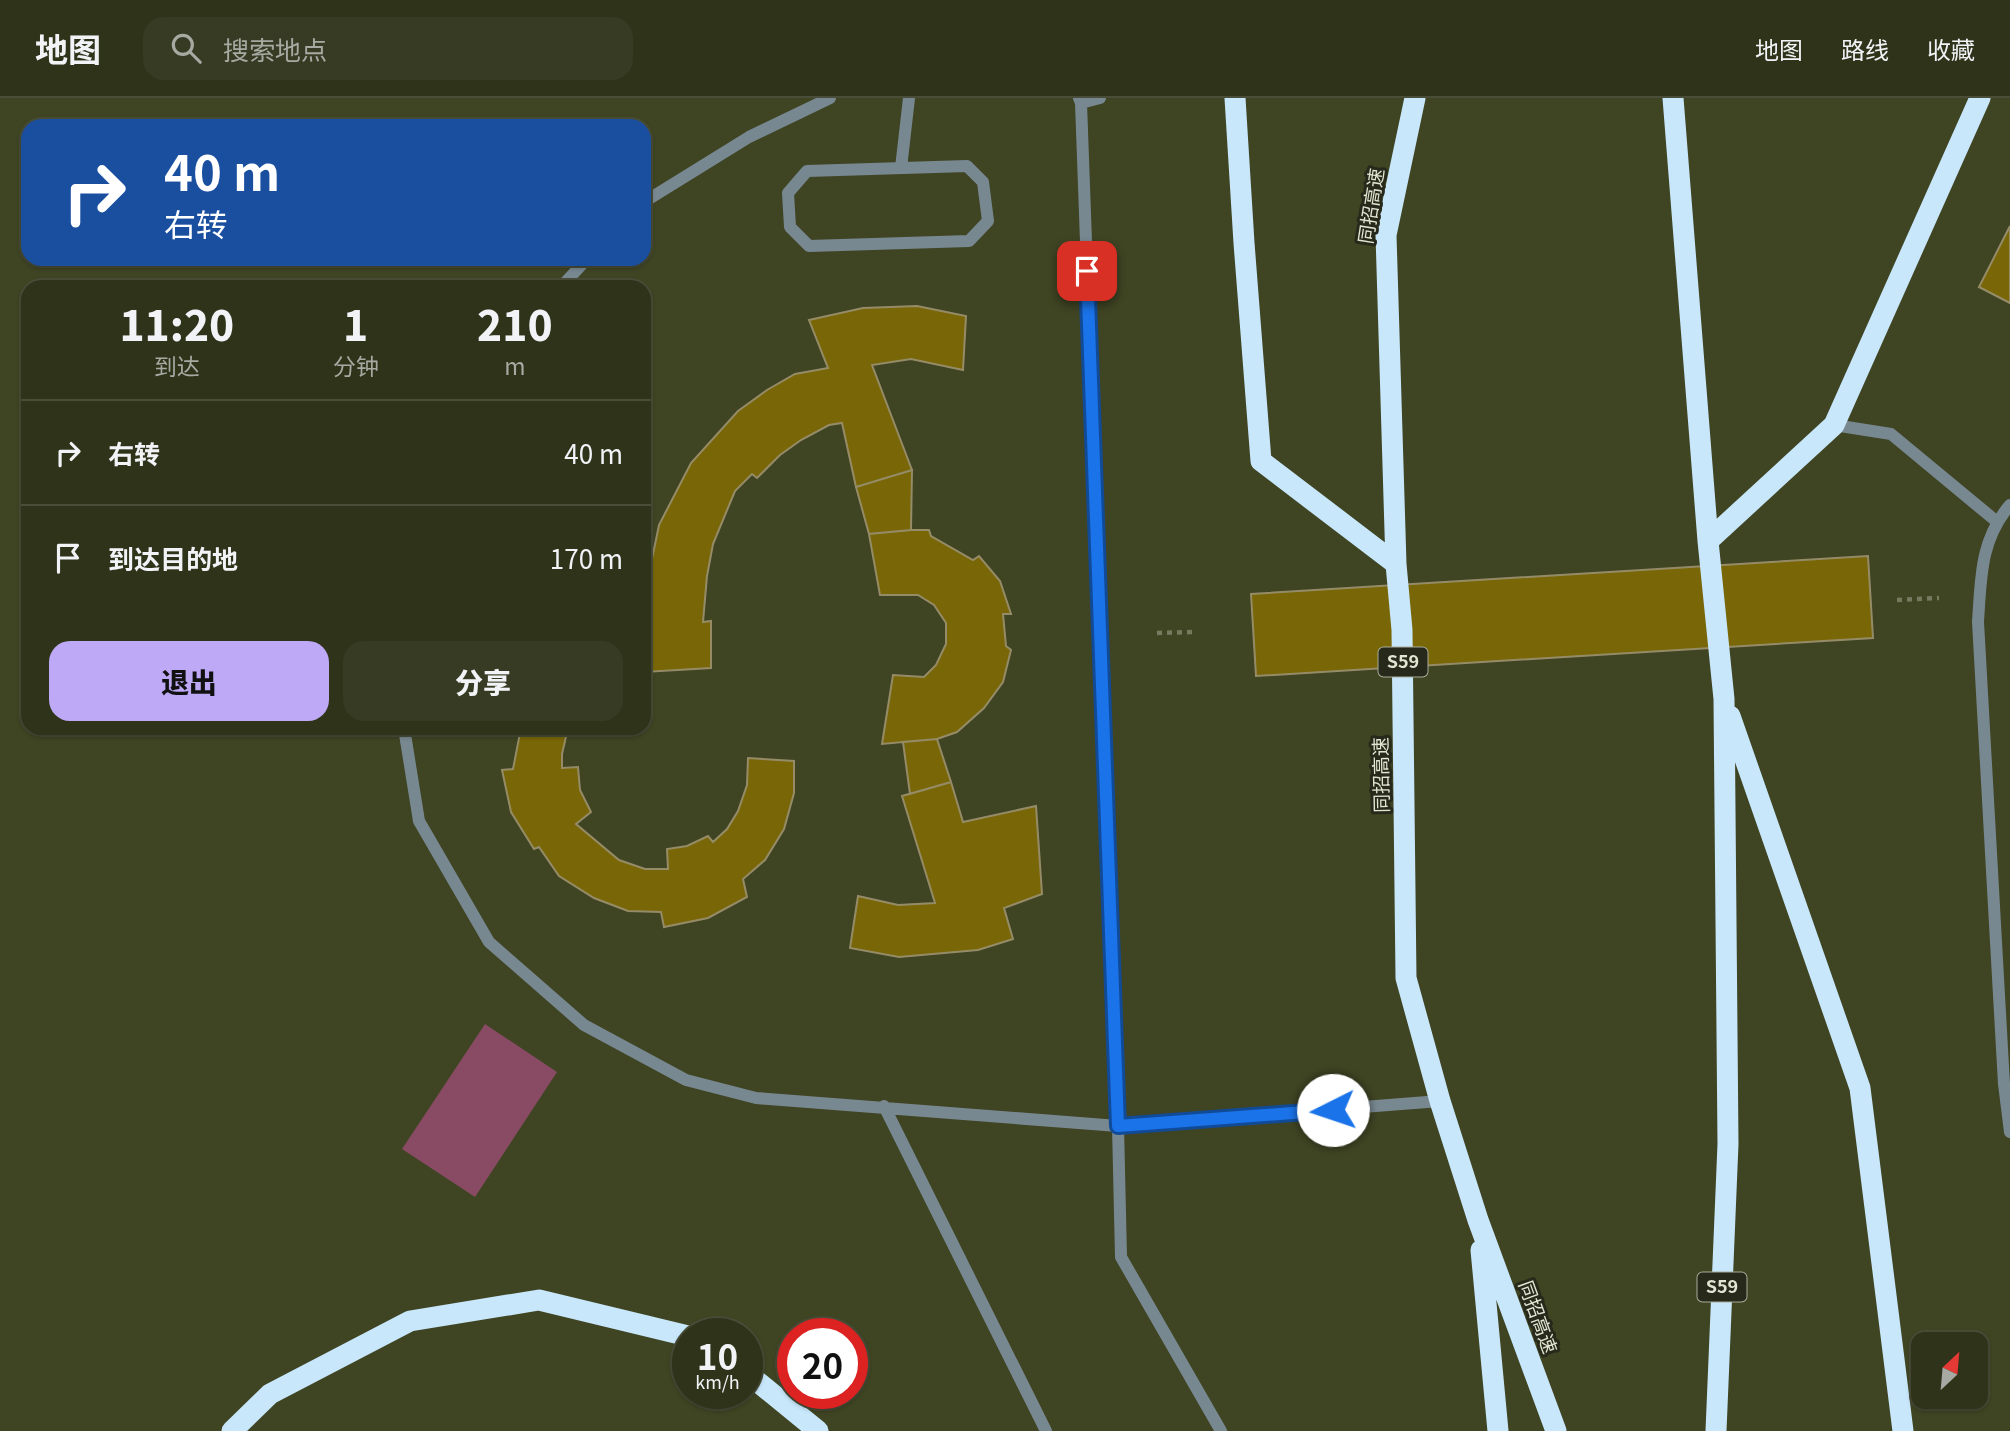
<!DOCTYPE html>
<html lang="zh">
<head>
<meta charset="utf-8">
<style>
	body { margin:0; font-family:Georgia,"Noto Sans SC",serif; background:#373b23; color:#f1f3f6; height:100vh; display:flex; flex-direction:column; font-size:26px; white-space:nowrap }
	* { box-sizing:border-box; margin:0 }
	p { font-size:23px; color:#a7aaa2 }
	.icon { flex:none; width:38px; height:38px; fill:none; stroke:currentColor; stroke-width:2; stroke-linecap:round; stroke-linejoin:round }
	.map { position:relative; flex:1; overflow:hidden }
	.details { position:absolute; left:21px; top:182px; width:630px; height:455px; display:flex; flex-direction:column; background:#2f331a; border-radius:21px; box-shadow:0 2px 5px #0004,0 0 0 2px #4a4e39 }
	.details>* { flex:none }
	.hud { position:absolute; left:21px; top:21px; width:630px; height:147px; border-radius:21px; box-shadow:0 2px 5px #0004,0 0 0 2px #4a4e39; background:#1a4fa0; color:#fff; overflow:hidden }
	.needle { width:46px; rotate:26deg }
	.fabs { position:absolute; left:1911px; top:1234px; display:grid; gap:14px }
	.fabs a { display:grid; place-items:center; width:77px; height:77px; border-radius:14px; background:#2f331a; box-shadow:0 2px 5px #0004,0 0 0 2px #4a4e39; font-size:35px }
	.speed { position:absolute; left:672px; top:1220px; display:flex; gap:14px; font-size:35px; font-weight:700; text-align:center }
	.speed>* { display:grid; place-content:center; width:91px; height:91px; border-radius:50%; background:#2f331a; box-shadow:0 2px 5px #0004,0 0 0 2px #4a4e39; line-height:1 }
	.speed small { font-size:18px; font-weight:400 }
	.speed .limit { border:10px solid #d22; background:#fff; color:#111 }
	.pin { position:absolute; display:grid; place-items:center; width:60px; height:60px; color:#fff; margin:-30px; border-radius:14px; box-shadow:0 4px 10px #0006 }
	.me { position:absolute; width:77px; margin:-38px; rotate:266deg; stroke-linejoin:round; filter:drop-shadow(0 0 5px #0008) }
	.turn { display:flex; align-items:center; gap:24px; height:147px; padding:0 28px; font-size:32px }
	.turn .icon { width:91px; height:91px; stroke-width:2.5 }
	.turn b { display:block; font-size:49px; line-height:60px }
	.eta { display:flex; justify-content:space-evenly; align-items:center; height:119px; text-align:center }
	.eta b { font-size:42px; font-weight:800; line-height:49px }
	.button { display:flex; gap:14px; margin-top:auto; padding:14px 28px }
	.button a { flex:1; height:80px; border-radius:21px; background:#bda9f5; color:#111; font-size:28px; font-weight:800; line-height:80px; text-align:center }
	.button a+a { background:#373b23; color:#f1f3f6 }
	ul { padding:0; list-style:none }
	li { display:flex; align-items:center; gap:21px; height:105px; padding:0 28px; border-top:2px solid #4a4e39 }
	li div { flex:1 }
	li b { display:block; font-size:26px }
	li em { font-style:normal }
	header { display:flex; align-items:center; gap:42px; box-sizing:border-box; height:98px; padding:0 35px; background:#2f331a; border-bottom:2px solid #4a4e39 }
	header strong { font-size:33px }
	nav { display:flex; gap:38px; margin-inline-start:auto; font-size:24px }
	.search { width:490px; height:63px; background:#373b23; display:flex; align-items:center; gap:18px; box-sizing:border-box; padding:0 24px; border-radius:21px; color:#a7aaa2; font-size:26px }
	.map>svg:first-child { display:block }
	.green { fill:#884b63 }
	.building { fill:#796606; stroke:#958c67; stroke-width:2 }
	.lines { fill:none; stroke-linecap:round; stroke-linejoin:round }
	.path { stroke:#767a5e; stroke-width:4.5; stroke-dasharray:5 5; stroke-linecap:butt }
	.lane { stroke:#788891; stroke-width:12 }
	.highway { stroke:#c8e7fa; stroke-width:21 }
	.route-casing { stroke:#114b97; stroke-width:18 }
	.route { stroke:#1a73e8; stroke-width:12 }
	.labels { text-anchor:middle; stroke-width:6; stroke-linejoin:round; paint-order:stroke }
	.shield { fill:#27291a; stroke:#a9ad9a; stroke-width:2 }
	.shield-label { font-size:18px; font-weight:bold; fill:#e1e5d1 }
	.street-label { font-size:19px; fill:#e1e5d1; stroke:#27291a }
</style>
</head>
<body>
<header>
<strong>地图</strong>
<div class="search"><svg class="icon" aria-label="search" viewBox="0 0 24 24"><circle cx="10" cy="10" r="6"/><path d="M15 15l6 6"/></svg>搜索地点</div>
<nav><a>地图</a><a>路线</a><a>收藏</a></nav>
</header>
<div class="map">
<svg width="2010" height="1333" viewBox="0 0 2010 1333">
	<rect width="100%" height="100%" fill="#3f4423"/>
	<path class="green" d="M485 926 557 974 475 1099 402 1051Z"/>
	<path class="building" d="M2010 128V205L1979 189Z
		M917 208 966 218 963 272 911 261 872 267 912 372 856 389 842 325 829 327 801 342 780 357 757 380 752 376 735 393 713 446 707 478 703 524 711 523V570L644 574V530H648L652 461 659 427 691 365 738 313 767 292 795 276 828 270 809 222 863 210Z
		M912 372 911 432 869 436 856 389Z
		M911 432H929L931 438 973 462 979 458 1000 483 1011 516H1003L1006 548 1011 552 1003 584 984 610 957 634 937 641 882 646 893 577 924 579 936 567 946 546V525L934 507 918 497H880L869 436Z
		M1868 458 1873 540 1256 578 1251 496Z
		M521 630H568L562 656V670L578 669 580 692 591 714 576 726 619 762 645 771H668L667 751 687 748 708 738 713 744 727 731 738 713 747 687 748 660 794 663V695L784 731 765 762 743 781 747 799 708 820 664 829 661 814 628 813 594 800 559 778 539 749 534 751 511 714 502 672 513 671Z
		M937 641 951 684 910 696 903 644Z
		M951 684 963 724 1036 708 1042 796 1004 810 1013 841 978 852 899 859 850 850 858 798 898 807 935 805 902 698Z"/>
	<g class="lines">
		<path class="path" d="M1897 502 1939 500
			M1157 535 1193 534"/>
		<path class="lane" d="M1079 0 1081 5 1118 1028 1121 1159 1221 1333
			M1081 5 1100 0
			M967 68 983 84 988 123 969 143 809 148 790 129 788 95 807 73Z
			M901 70 909 0
			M644 104 749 39 830 0
			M561 189 587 161
			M1834 327 1891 336 1996 423
			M2010 407C1980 442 1981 480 1978 524L2004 986 2010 1034
			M404 630 419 723 489 844 584 927 686 982 756 1000 1118 1028 1440 1003
			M884 1008 1046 1333"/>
		<path class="highway" d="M1235 0 1244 145 1261 363 1396 466
			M1415 0 1386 137 1396 466 1402 532 1406 880 1440 1003 1478 1122 1556 1333
			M1673 0 1708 443 1724 601 1728 1046 1716 1333
			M1708 443 1834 327 1980 0
			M1730 618 1860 990 1903 1333
			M1481 1152 1498 1333
			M747 1275 818 1333
			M232 1333 270 1296 410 1223 539 1202 688 1238"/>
	</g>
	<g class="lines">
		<defs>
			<path id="route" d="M1087 173 1118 1028 1333 1012"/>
		</defs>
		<use href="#route" class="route-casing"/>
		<use href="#route" class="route"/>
	</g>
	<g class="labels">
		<g class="shield">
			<rect x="1378.5" y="549.5" width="49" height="29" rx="5"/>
			<rect x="1697.5" y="1174.5" width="49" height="29" rx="5"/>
		</g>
		<g class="shield-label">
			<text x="1403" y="570">S59</text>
			<text x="1722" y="1195">S59</text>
		</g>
		<g class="street-label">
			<text transform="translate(1371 108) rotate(-81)" y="7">同招高速</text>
			<text transform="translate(1381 677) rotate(-91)" y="7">同招高速</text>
			<text transform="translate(1538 1219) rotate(70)" y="7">同招高速</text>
		</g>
	</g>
</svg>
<div class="fabs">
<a><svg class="needle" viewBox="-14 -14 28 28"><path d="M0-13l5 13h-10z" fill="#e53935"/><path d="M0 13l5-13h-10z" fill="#a7aaa2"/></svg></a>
</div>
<div class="speed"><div>10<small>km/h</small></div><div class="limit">20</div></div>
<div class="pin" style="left:1087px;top:173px;background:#d93025"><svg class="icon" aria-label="arrive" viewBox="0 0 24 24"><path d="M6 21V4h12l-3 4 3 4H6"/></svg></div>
<svg class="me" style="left:1333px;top:1012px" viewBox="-20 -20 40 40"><circle r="19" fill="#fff"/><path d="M0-13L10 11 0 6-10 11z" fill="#1a73e8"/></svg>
<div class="hud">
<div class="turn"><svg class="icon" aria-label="right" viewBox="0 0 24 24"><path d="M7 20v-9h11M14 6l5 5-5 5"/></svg><div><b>40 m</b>右转</div></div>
</div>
<section class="details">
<div class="eta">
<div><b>11:20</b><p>到达</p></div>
<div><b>1</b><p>分钟</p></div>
<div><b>210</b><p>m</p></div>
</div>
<ul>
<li><svg class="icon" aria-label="right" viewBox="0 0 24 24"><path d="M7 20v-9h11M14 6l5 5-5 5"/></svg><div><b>右转</b></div><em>40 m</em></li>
<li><svg class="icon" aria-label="arrive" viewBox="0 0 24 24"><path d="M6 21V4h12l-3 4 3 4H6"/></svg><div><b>到达目的地</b></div><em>170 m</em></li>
</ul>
<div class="button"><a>退出</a><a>分享</a></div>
</section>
</div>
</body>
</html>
